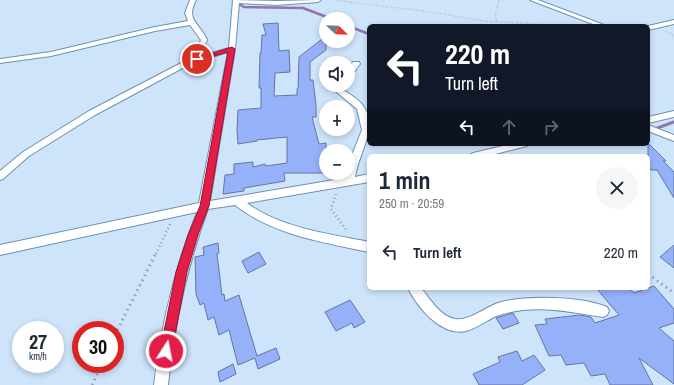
<!DOCTYPE html>
<html lang="en">
<head>
<meta charset="utf-8">
<style>
	body { margin:0; font-family:"Archivo Narrow",sans-serif; background:#f6f6f7; color:#1f2937; height:100vh; display:flex; flex-direction:column; font-size:15px; white-space:nowrap }
	* { box-sizing:border-box; margin:0 }
	p { font-size:13px; color:#747a83 }
	.icon { flex:none; width:22px; height:22px; fill:none; stroke:currentColor; stroke-width:2; stroke-linecap:round; stroke-linejoin:round }
	.map { position:relative; flex:1; overflow:hidden }
	.panel { position:absolute; left:367px; top:154px; width:283px; height:136px; display:flex; flex-direction:column; background:#fff; border-radius:6px; box-shadow:0 2px 6px #0003 }
	.panel>* { flex:none }
	.guide { position:absolute; left:367px; top:24px; width:283px; height:122px; border-radius:6px; box-shadow:0 2px 6px #0003; background:#111827; color:#fff; overflow:hidden }
	.needle { width:26px; rotate:113deg }
	.fabs { position:absolute; left:319px; top:12px; display:grid; gap:8px }
	.fabs a { display:grid; place-items:center; width:36px; height:36px; border-radius:50%; background:#fff; box-shadow:0 2px 6px #0003; font-size:20px }
	.speed { position:absolute; left:12px; top:321px; display:flex; gap:8px; font-size:20px; font-weight:700; text-align:center }
	.speed>* { display:grid; place-content:center; width:52px; height:52px; border-radius:50%; background:#fff; box-shadow:0 2px 6px #0003; line-height:1 }
	.speed small { font-size:10px; font-weight:400 }
	.speed .limit { border:6px solid #d22; background:#fff; color:#111 }
	.pin { position:absolute; display:grid; place-items:center; width:34px; height:34px; color:#fff; margin:-17px; border:2px solid #fff; border-radius:50%; box-shadow:0 1px 4px #0007 }
	.me { position:absolute; width:44px; margin:-22px; rotate:11deg; stroke-linejoin:round; filter:drop-shadow(0 0 3px #0008) }
	.turn { display:flex; align-items:center; gap:14px; height:84px; padding:0 12px; font-size:18px }
	.turn .icon { width:52px; height:52px; stroke-width:2.5 }
	.turn b { display:block; font-size:28px; line-height:34px }
	.lanes { display:flex; align-items:center; height:38px; padding:0 12px; background:#0003; justify-content:center; gap:20px; direction:ltr }
	.lanes .off { opacity:.35 }
	.round { display:grid; place-items:center; flex:none; width:42px; height:42px; border-radius:21px; background:#f6f6f7 }
	.headline { display:flex; align-items:center; justify-content:space-between; height:68px; padding:0 12px }
	h1 { font-size:24px; font-weight:800; line-height:30px }
	ul { padding:0; list-style:none }
	li { display:flex; align-items:center; gap:12px; height:60px; padding:0 12px }
	li div { flex:1 }
	li b { display:block; font-size:15px }
	li em { font-style:normal }
	.map>svg:first-child { display:block }
	.lines { fill:none; stroke-linecap:round; stroke-linejoin:round }
	.stream-far1 { stroke:#8e77af; stroke-width:2.5 }
	.stream { stroke:#8e77af; stroke-width:3 }
	.building { fill:#95b1fa; stroke:#66759e }
	.minor-casing { stroke:#6d91b3; stroke-width:2 }
	.path-far2 { stroke:#8da1b4; stroke-width:1.5; stroke-dasharray:0.5 2; stroke-linecap:butt }
	.path-far1 { stroke:#8da1b4; stroke-width:2.5; stroke-dasharray:1 3; stroke-linecap:butt }
	.path { stroke:#8da1b4; stroke-width:3; stroke-dasharray:1.5 4; stroke-linecap:butt }
	.minor { fill:#fff; fill-rule:evenodd }
	.route { fill:#e11d48; stroke:#92132f }
</style>
</head>
<body>
<div class="map">
<svg width="674" height="385" viewBox="0 0 674 385">
	<rect width="100%" height="100%" fill="#cee4fb"/>
	<g class="lines">
		<path class="stream-far1" d="M233 0 244 7 303 8 332 19
			M348 26 369 34"/>
		<path class="stream" d="M648 129 652 130 674 122"/>
	</g>
	<path class="building" d="M278 23 279 51 289 50 290 72 275 73 274 96 297 95V89L298 88 299 57 326 36V50L310 62V80H313L316 105V117H312L319 144 326 143V173H284L285 181 244 188V191L223 194 225 175 234 174V164L253 162V167L265 164 266 166 287 163V137L257 140V141L238 144 237 130 238 110 261 108V88H259L260 53H261L262 35H266L263 24Z
		M648 143 666 161H663L674 172V198L657 170H651L648 166Z
		M218 243 219 253 217 254 222 295 224 294 225 301 239 295 257 356 276 348 280 359 258 369 255 358 238 365 229 330 219 335 214 317 208 320 204 303 200 305 196 294 195 257 204 255 203 247Z
		M674 245V268L660 257Z
		M259 252 266 264 248 273 242 261Z
		M654 286 674 309V323L659 328 674 341V384L639 358 653 385H610L605 374 591 376 584 363 566 365 561 355 549 356 535 325 547 324 545 319 580 315 591 317 595 323 619 315 596 288H629L634 293Z
		M350 300 365 322 354 328 352 323 336 331 325 312Z
		M513 313 519 323 503 329 496 318Z
		M517 351 522 361 534 355 545 370 522 385H479L473 374 500 362 498 357Z
		M233 364 236 374 220 382 218 372Z"/>
	<g class="lines">
		<defs>
			<path id="minor" d="M190 0H196C185 21 200 23 207 40L204 48 197 57 229 48 233 0 276 1 321 0 318 2 276 5 239 3 235 49 210 201 346 178V173H348V165L362 130 357 109 334 90 335 85H343L342 89C349 94 359 99 364 107 378 128 358 155 355 177L369 174V182L247 203C280 228 330 234 369 242V252C323 242 273 235 235 205L208 209C187 266 174 325 168 385H154C161 326 175 267 197 212L0 255V245L199 203 228 52 190 64 95 115 29 156 3 179 0 180V171L23 152 89 111 187 60 198 47 201 40 190 25 155 31 51 56 0 63V59L51 52 155 27 188 21 185 13Z
				M530 0H538L607 26H598Z
				M674 20V24L648 30V26Z
				M353 62H359L360 64 351 76H348V69Z
				M674 111V117L648 123V117Z
				M648 125 674 135V141L648 131Z
				M511 144H528L527 146 487 156H468L473 153Z
				M408 288H421C430 299 440 316 455 319 470 321 484 308 498 303 524 295 581 296 607 307L609 311 607 315 603 317C577 313 550 307 523 310 515 311 505 313 496 316 486 321 477 328 466 331 442 337 417 307 408 288Z"/>
		</defs>
		<use href="#minor" class="minor-casing"/>
		<path class="path-far2" d="M334 0 423 11 485 21 572 26
			M499 0 495 16 499 26
			M666 31 674 36"/>
		<path class="path-far1" d="M336 194 331 209 347 231
			M156 254 170 224"/>
		<path class="path" d="M648 274 674 293
			M115 335 156 253
			M92 385 102 364"/>
		<use href="#minor" class="minor"/>
	</g>
	<path class="route" d="M232 47 235 49 209 206 198 235 187 272 172 351 170 355 166 357 162 355 160 351 176 272 188 235 200 206 228 52 197 61 194 59Z"/>
</svg>
<div class="fabs">
<a><svg class="needle" viewBox="-14 -14 28 28"><path d="M0-13l5 13h-10z" fill="#e53935"/><path d="M0 13l5-13h-10z" fill="#747a83"/></svg></a>
<a><svg class="icon" aria-label="sound" viewBox="0 0 24 24"><path d="M4 9h4l5-4v14l-5-4H4zM17 9q2 3 0 6"/></svg></a>
<a>+</a>
<a>−</a>
</div>
<div class="speed"><div>27<small>km/h</small></div><div class="limit">30</div></div>
<div class="pin" style="left:197px;top:59px;background:#d93025"><svg class="icon" aria-label="arrive" viewBox="0 0 24 24"><path d="M6 21V4h12l-3 4 3 4H6"/></svg></div>
<svg class="me" style="left:166px;top:351px" viewBox="-20 -20 40 40"><circle r="17" fill="#e11d48" stroke="#fff" stroke-width="3"/><path d="M0-11L8 9 0 5-8 9z" fill="#fff"/></svg>
<div class="guide">
<div class="turn"><svg class="icon" aria-label="left" viewBox="0 0 24 24"><path d="M17 20v-9H6M10 6l-5 5 5 5"/></svg><div><b>220 m</b>Turn left</div></div>
<div class="lanes"><svg class="icon" aria-label="left" viewBox="0 0 24 24"><path d="M17 20v-9H6M10 6l-5 5 5 5"/></svg><svg class="icon off" aria-label="ahead" viewBox="0 0 24 24"><path d="M12 20V5M6 11l6-6 6 6"/></svg><svg class="icon off" aria-label="right" viewBox="0 0 24 24"><path d="M7 20v-9h11M14 6l5 5-5 5"/></svg></div>
</div>
<section class="panel">
<div class="headline"><div><h1>1 min</h1><p>250 m · 20:59</p></div><a class="round"><svg class="icon" aria-label="close" viewBox="0 0 24 24"><path d="M6 6l12 12M18 6L6 18"/></svg></a></div>
<ul>
<li><svg class="icon" aria-label="left" viewBox="0 0 24 24"><path d="M17 20v-9H6M10 6l-5 5 5 5"/></svg><div><b>Turn left</b></div><em>220 m</em></li>
</ul>
</section>
</div>
</body>
</html>
